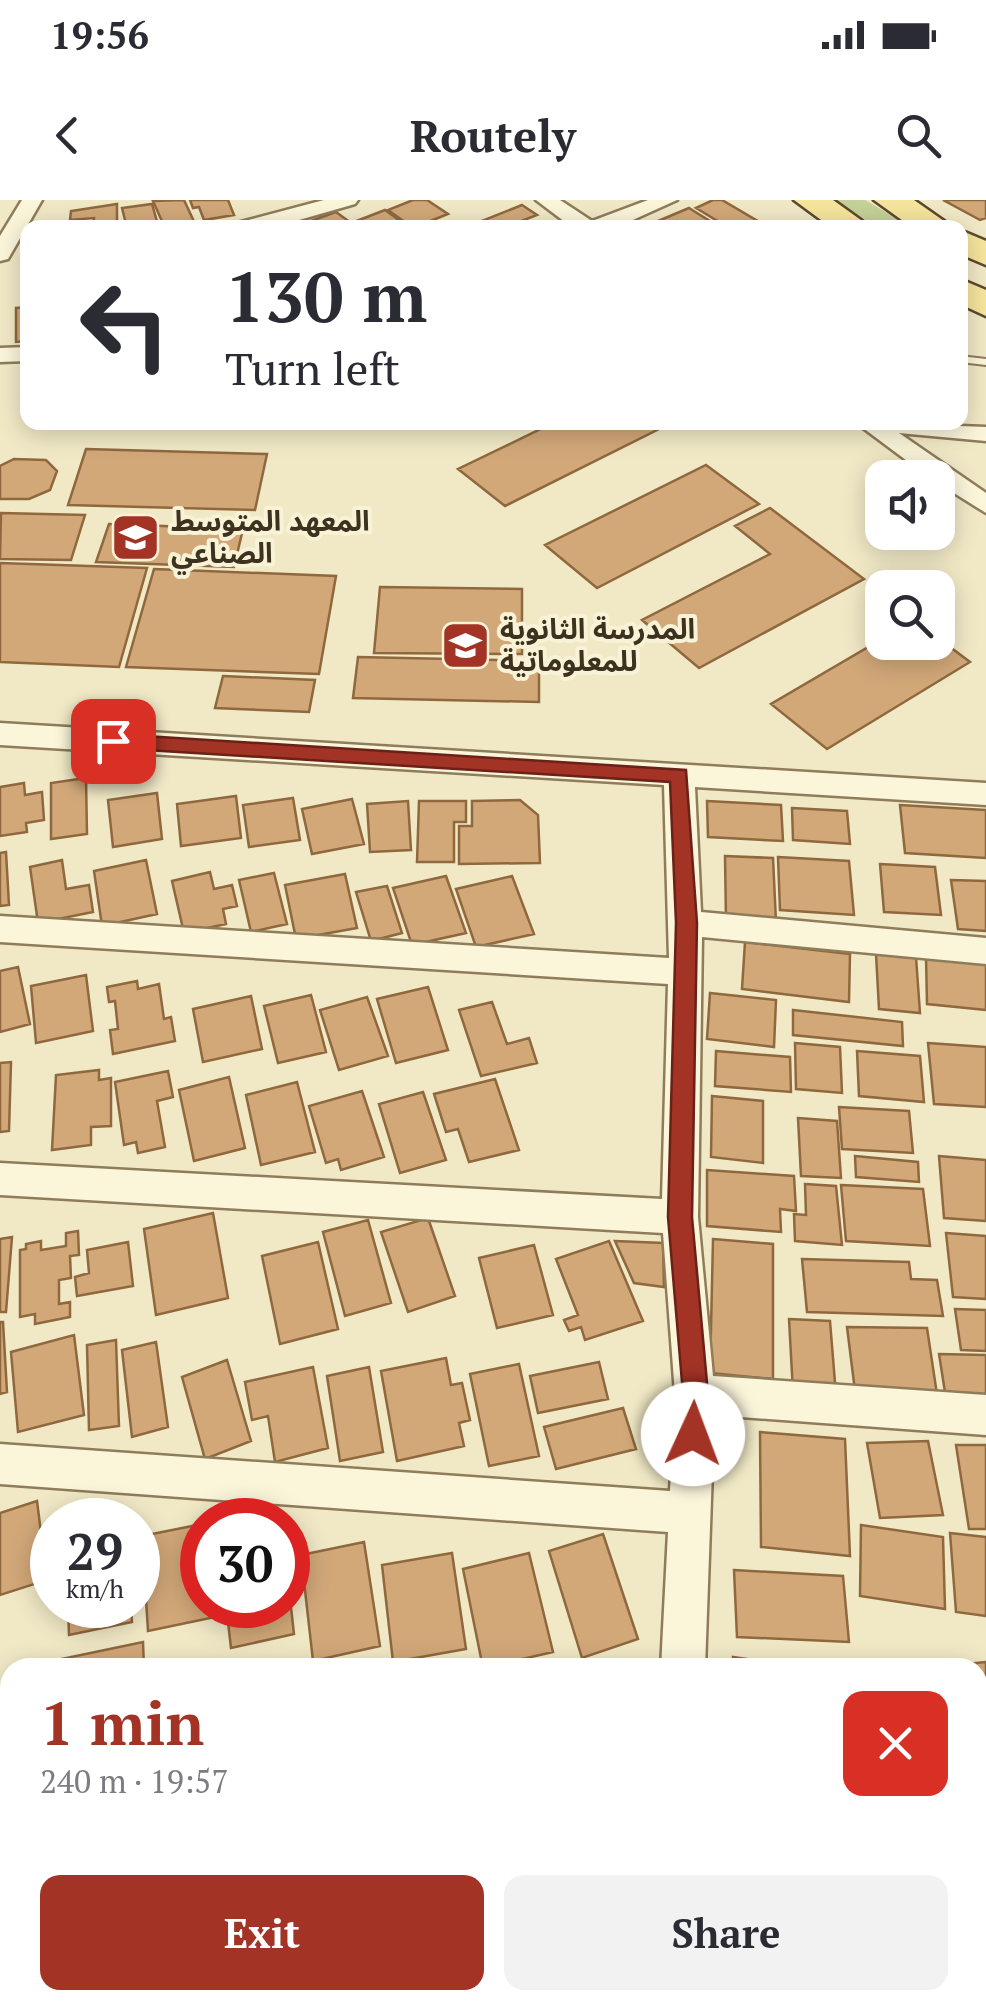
<!DOCTYPE html>
<html lang="en">
<head>
<meta charset="utf-8">
<style>
	body { margin:0; font-family:"PT Serif","Noto Sans Arabic",serif; background:#f2f2f3; color:#2b2b33; height:100vh; display:flex; flex-direction:column; font-size:38px; white-space:nowrap }
	* { box-sizing:border-box; margin:0 }
	p { font-size:32px; color:#7c7c81 }
	.icon { flex:none; width:55px; height:55px; fill:none; stroke:currentColor; stroke-width:2; stroke-linecap:round; stroke-linejoin:round }
	.map { position:relative; flex:1; overflow:hidden }
	.drawer { position:absolute; left:0px; top:1458px; width:988px; height:352px; display:flex; flex-direction:column; background:#fff; border-radius:30px 30px 0 0; box-shadow:0 5px 25px #0003 }
	.drawer>* { flex:none }
	.guide { position:absolute; left:20px; top:20px; width:948px; height:210px; border-radius:20px; box-shadow:0 5px 25px #0003; background:#fff; color:#2b2b33; overflow:hidden }
	.controls { position:absolute; left:865px; top:260px; display:grid; gap:20px }
	.controls a { display:grid; place-items:center; width:90px; height:90px; border-radius:20px; background:#fff; box-shadow:0 5px 25px #0003; font-size:50px }
	.speed { position:absolute; left:30px; top:1298px; display:flex; gap:20px; font-size:50px; font-weight:700; text-align:center }
	.speed>* { display:grid; place-content:center; width:130px; height:130px; border-radius:50%; background:#fff; box-shadow:0 5px 25px #0003; line-height:1 }
	.speed small { font-size:25px; font-weight:400 }
	.speed .limit { border:15px solid #d22; background:#fff; color:#111 }
	.pin { position:absolute; display:grid; place-items:center; width:85px; height:85px; color:#fff; margin:-42px; border-radius:20px; box-shadow:0 5px 15px #0006 }
	.me { position:absolute; width:110px; margin:-55px; rotate:2deg; stroke-linejoin:round; filter:drop-shadow(0 0 8px #0008) }
	.turn { display:flex; align-items:center; gap:35px; height:210px; padding:0 40px; font-size:45px }
	.turn .icon { width:130px; height:130px; stroke-width:2.5 }
	.turn b { display:block; font-size:70px; line-height:85px }
	.round { display:grid; place-items:center; flex:none; width:105px; height:105px; border-radius:20px; background:#f2f2f3 }
	.overview { display:flex; align-items:center; justify-content:space-between; height:170px; padding:0 40px }
	h1 { font-size:60px; font-weight:700; line-height:75px; color:#a23325 }
	.action { display:flex; gap:20px; margin-top:auto; padding:20px 40px }
	.action a { flex:1; height:115px; border-radius:20px; background:#a23325; color:#fff; font-size:40px; font-weight:700; line-height:115px; text-align:center }
	.action a+a { background:#f2f2f3; color:#2b2b33 }
	.status { display:flex; justify-content:space-between; align-items:center; height:70px; padding:0 50px; background:#fff; direction:ltr }
	.status svg { height:28px; fill:currentColor }
	header { display:flex; justify-content:space-between; align-items:center; height:130px; padding:0 40px; background:#fff; font-size:45px; font-weight:700 }
	.map>svg:first-child { display:block }
	.green { fill:#c4d198 }
	.building { fill:#d2a879; stroke:#8f683e; stroke-width:2.5 }
	.lines { fill:none; stroke-linecap:round; stroke-linejoin:round }
	.lane-casing { stroke:#8e7c5a; stroke-width:4 }
	.street-casing { stroke:#8e7c5a; stroke-width:5 }
	.primary-casing { stroke:#5c492e; stroke-width:5 }
	.lane { fill:#fbf5da; fill-rule:evenodd }
	.street { fill:#fbf5da; fill-rule:evenodd }
	.primary { fill:#f6e59c; fill-rule:evenodd }
	.route { fill:#a23325; stroke:#692118; stroke-width:2.5 }
	.labels { text-anchor:middle; stroke-width:8; stroke-linejoin:round; paint-order:stroke }
	.far-poi-label { font-size:28px; font-weight:bold; fill:#3d311f; stroke:#f8f2d6; text-anchor:start }
</style>
</head>
<body>
<div class="status"><b>19:56</b><svg viewBox="0 0 49 12"><path d="M0 12V9h3v3zM5 12V6h3v6zM10 12V3h3v9zM15 12V0h3v12zM26 1h20v11H26zM47 4h2v5h-2z"/></svg></div>
<header><svg class="icon" aria-label="back" viewBox="0 0 24 24"><path d="M15 5l-7 7 7 7"/></svg>Routely<svg class="icon" aria-label="search" viewBox="0 0 24 24"><circle cx="10" cy="10" r="6"/><path d="M15 15l6 6"/></svg></header>
<div class="map">
<svg width="986" height="1809" viewBox="0 0 986 1809">
	<rect width="100%" height="100%" fill="#f1e9c6"/>
	<path class="green" d="M832 0H865L912 27H879Z"/>
	<path class="building" d="M184 0 197 28H165L153 1Z
		M190 0H228L234 15 204 20 199 7 193 8Z
		M413 0H427L448 14 413 28 388 10Z
		M713 0H722L761 23 751 28H729L696 8Z
		M943 0H986V18L980 20Z
		M117 4V28H94V18L70 20 71 11Z
		M152 4 158 25 127 28 122 8Z
		M522 5 537 15 516 23 523 28H479L474 24Z
		M689 8 721 28H669L658 21Z
		M385 10 410 28H361L354 22Z
		M336 12 358 28H320L311 21Z
		M28 107V141L16 142V108Z
		M555 222H650L659 229 505 306 458 269Z
		M86 249 267 254 255 310 68 305Z
		M14 259 46 260 57 271 50 290 29 299H0V266Z
		M706 265 759 304 597 388 545 345Z
		M770 308 864 379 699 468 642 420 770 354 735 326Z
		M1 313 85 315 71 360 0 359Z
		M109 324 243 329 234 367 96 362Z
		M0 363 147 368 119 467 0 462Z
		M154 369 336 376 319 474 126 467Z
		M380 387 522 389V454L374 453Z
		M938 438 970 462 827 549 771 504 882 439V442H938Z
		M358 457 539 461V502L353 498Z
		M223 476 315 480 309 512 215 508Z
		M86 578 87 634 51 639V583Z
		M24 583 25 595 42 592 44 620 26 623 27 632 0 636V587Z
		M157 593 162 639 113 647 108 600Z
		M236 596 241 638 181 646 177 604Z
		M293 598 300 640 249 647 243 605Z
		M352 599 364 644 312 654 302 609Z
		M520 600 538 615 540 663 459 664V626H472V601Z
		M408 601 411 650 370 652 367 604Z
		M419 601H466V622H454V662H417Z
		M707 601 781 605 783 641 708 637Z
		M900 605 986 610V658L905 653Z
		M792 608 847 611 850 644 793 640Z
		M6 652 9 705 0 706V653Z
		M725 656 773 658 776 722 726 719Z
		M778 657 849 661 854 715 780 710Z
		M62 660 66 689 89 685 93 712 38 723 30 667Z
		M146 660 157 714 102 726 94 671Z
		M880 664 935 667 941 715 884 712Z
		M210 672 214 689 232 685 237 706 223 709 226 724 184 733 172 681Z
		M274 673 287 724 251 732 239 680Z
		M345 674 357 728 296 739 285 685Z
		M446 676 466 733 412 745 393 688Z
		M512 676 534 734 476 747 456 689Z
		M951 680 986 681V731L958 729Z
		M387 686 402 733 371 741 356 692Z
		M745 742 850 754 849 802 742 789Z
		M876 754 916 757 920 813 879 809Z
		M926 757 986 764V810L927 804Z
		M18 767 30 824 0 832V771Z
		M86 775 93 831 36 843 31 786Z
		M137 781 138 789 159 784 164 819 171 817 175 841 113 854 110 830 118 829 115 801 109 802 107 787Z
		M428 787 448 850 396 863 377 799Z
		M710 793 776 800 774 847 707 839Z
		M311 795 326 852 278 863 264 806Z
		M251 796 262 849 203 862 193 809Z
		M367 797 388 856 339 870 320 810Z
		M492 802 507 844 529 838 537 863 481 876 459 810Z
		M793 810 902 822 903 846 793 835Z
		M795 843 840 847 842 893 796 889Z
		M928 843 986 847V907L934 904Z
		M716 851 790 857 791 892 715 886Z
		M857 851 920 856 924 902 859 896Z
		M11 862 9 931 0 932V863Z
		M99 870V880L111 878V926L91 927V945L52 950 56 875Z
		M168 871 173 897 157 901 165 947 138 953 136 942 124 945 115 882Z
		M229 877 245 948 194 961 179 890Z
		M495 879 519 950 469 962 458 929 446 932 434 894Z
		M297 882 315 952 261 965 246 895Z
		M362 891 384 957 341 970 338 959 326 963 309 906Z
		M423 892 446 960 400 973 379 904Z
		M712 896 763 901V963L711 957Z
		M839 907 909 911 913 953 842 949Z
		M798 918 837 921 841 978 801 976Z
		M855 956 918 962 919 982 856 977Z
		M939 956 986 960V1021L944 1018Z
		M707 970 794 976 796 1011 780 1009 781 1032 707 1026Z
		M805 984 836 986 842 1045 795 1041 794 1014 806 1015Z
		M841 985 923 989 930 1046 846 1041Z
		M213 1013 228 1098 156 1115 144 1029Z
		M428 1018 455 1096 408 1112 381 1032Z
		M368 1020 391 1103 345 1116 323 1032Z
		M78 1031 79 1055 70 1056 71 1078 59 1080V1104L70 1102V1117L35 1124V1114L20 1117V1050L26 1049V1044L41 1041V1050L66 1046V1033Z
		M946 1033 986 1036V1099L953 1097Z
		M12 1037 6 1112H0V1039Z
		M713 1039 773 1044V1179L710 1173Z
		M609 1041 643 1121 585 1140 581 1127 569 1131 564 1120 578 1115 556 1059Z
		M615 1041 663 1043 664 1087 634 1083Z
		M128 1042 133 1086 77 1096 75 1077 89 1073 87 1050Z
		M318 1042 338 1129 280 1144 262 1056Z
		M534 1045 553 1115 497 1128 479 1058Z
		M802 1059 909 1062 911 1079 937 1080 943 1116 807 1112Z
		M955 1109 986 1110V1151L961 1150Z
		M789 1119 830 1121 836 1195 793 1192Z
		M0 1122H3L7 1192 0 1194Z
		M847 1127 927 1128 938 1201 856 1199Z
		M74 1135 84 1215 18 1232 11 1152Z
		M116 1140 119 1226 89 1230 87 1145Z
		M156 1142 168 1227 132 1237 122 1150Z
		M939 1154 986 1155V1207L947 1205Z
		M446 1158 451 1185 462 1183 470 1220 459 1223 464 1246 397 1261 381 1171Z
		M227 1160 251 1241 205 1259 182 1177Z
		M599 1162 608 1199 538 1213 530 1176Z
		M519 1164 539 1256 489 1266 470 1174Z
		M313 1167 328 1248 275 1262 268 1216 252 1220 245 1182Z
		M369 1167 383 1252 340 1261 327 1176Z
		M623 1208 636 1249 556 1269 544 1227Z
		M760 1232 845 1239 850 1356 761 1347Z
		M928 1241 943 1315 880 1318 867 1243Z
		M956 1245H986V1329H969Z
		M37 1301 47 1380 0 1395V1313Z
		M202 1324V1405H214L215 1417 148 1431 142 1336Z
		M861 1325 943 1337 945 1409 860 1396Z
		M950 1333 986 1337V1416L956 1412Z
		M603 1334 638 1439 582 1458 549 1351Z
		M364 1342 380 1446 313 1461 301 1355Z
		M452 1353 466 1449 393 1462 382 1365Z
		M529 1353 553 1452 483 1468 463 1369Z
		M734 1370 843 1376 849 1442 737 1437Z
		M288 1381 294 1434 231 1448 226 1405H288Z
		M68 1405H131L132 1422 69 1435Z
		M143 1442 144 1468H52V1461Z
		M733 1457 801 1467V1468H733Z
		M986 1462V1552L978 1517V1468H966L965 1464Z
		M981 1586 986 1598V1708L978 1711V1587Z
		M986 1720V1784L978 1742V1721Z
		M319 1800H435L434 1809Z
		M460 1800H576V1809L460 1807Z
		M722 1800H815L817 1809H724Z"/>
	<g class="lines">
		<defs>
			<path id="lane" d="M960 156 986 159V165L960 162Z"/>
			<path id="street" d="M22 0H42L8 59 0 61V36Z
				M324 0H358L355 4 271 28H235L237 23Z
				M536 0H560L592 21 648 0H677L615 28H573Z
				M28 147V161L0 162V148Z
				M855 222 986 227V241L899 233 986 293V313L938 283V278H930Z
				M0 523 986 583V605L695 587 701 712 986 738V764L702 737 698 1017 713 1176 986 1195V1235L714 1215 705 1468H661L668 1332 0 1284V1244L670 1291 675 1194 663 1033 0 995V963L662 999 668 784 0 742V716L669 758 664 585 0 545Z
				M978 1557H986V1603H978Z
				M0 1578 10 1582V1646L0 1642Z"/>
			<path id="primary" d="M794 0H833L872 28H832Z
				M874 0H914L954 28H913Z
				M960 30 986 41V65L960 54Z
				M960 79 986 90V116L960 104Z"/>
		</defs>
		<use href="#lane" class="lane-casing"/>
		<use href="#street" class="street-casing"/>
		<use href="#primary" class="primary-casing"/>
		<use href="#lane" class="lane"/>
		<use href="#street" class="street"/>
		<use href="#primary" class="primary"/>
	</g>
	<path class="route" d="M113 534 686 570 697 723 692 1017 708 1194 702 1243 693 1247 684 1243 680 1234 683 1194 668 1017 676 723 670 582 113 548 104 541Z"/>
	<defs>
		<symbol id="school-square" viewBox="-11 -11 22 22"><rect x="-9" y="-9" width="18" height="18" rx="4" fill="#a23325" stroke="#f8f2d6"/><path d="M0-5L7-2L0 1L-7-2ZM-4 1L0 2.5L4 1V4Q0 6-4 4Z" fill="#fff"/></symbol>
	</defs>
	<g fill-rule="evenodd">
		<use href="#school-square" x="108" y="310" width="55" height="55"/>
		<use href="#school-square" x="438" y="418" width="55" height="55"/>
	</g>
	<g class="labels">
		<g class="far-poi-label">
			<text x="171" y="331">المعهد المتوسط<tspan x="171" dy="32">الصناعي</tspan></text>
			<text x="500" y="439">المدرسة الثانوية<tspan x="500" dy="32">للمعلوماتية</tspan></text>
		</g>
	</g>
</svg>
<div class="controls">
<a><svg class="icon" aria-label="sound" viewBox="0 0 24 24"><path d="M4 9h4l5-4v14l-5-4H4zM17 9q2 3 0 6"/></svg></a>
<a><svg class="icon" aria-label="search" viewBox="0 0 24 24"><circle cx="10" cy="10" r="6"/><path d="M15 15l6 6"/></svg></a>
</div>
<div class="speed"><div>29<small>km/h</small></div><div class="limit">30</div></div>
<div class="pin" style="left:113px;top:541px;background:#d93025"><svg class="icon" aria-label="arrive" viewBox="0 0 24 24"><path d="M6 21V4h12l-3 4 3 4H6"/></svg></div>
<svg class="me" style="left:693px;top:1234px" viewBox="-20 -20 40 40"><circle r="19" fill="#fff"/><path d="M0-13L10 11 0 6-10 11z" fill="#a23325"/></svg>
<div class="guide">
<div class="turn"><svg class="icon" aria-label="left" viewBox="0 0 24 24"><path d="M17 20v-9H6M10 6l-5 5 5 5"/></svg><div><b>130 m</b>Turn left</div></div>
</div>
<section class="drawer">
<div class="overview"><div><h1>1 min</h1><p>240 m · 19:57</p></div><a class="round" style="background:#d93025;color:#fff"><svg class="icon" aria-label="close" viewBox="0 0 24 24"><path d="M6 6l12 12M18 6L6 18"/></svg></a></div>
<div class="action"><a>Exit</a><a>Share</a></div>
</section>
</div>
</body>
</html>
